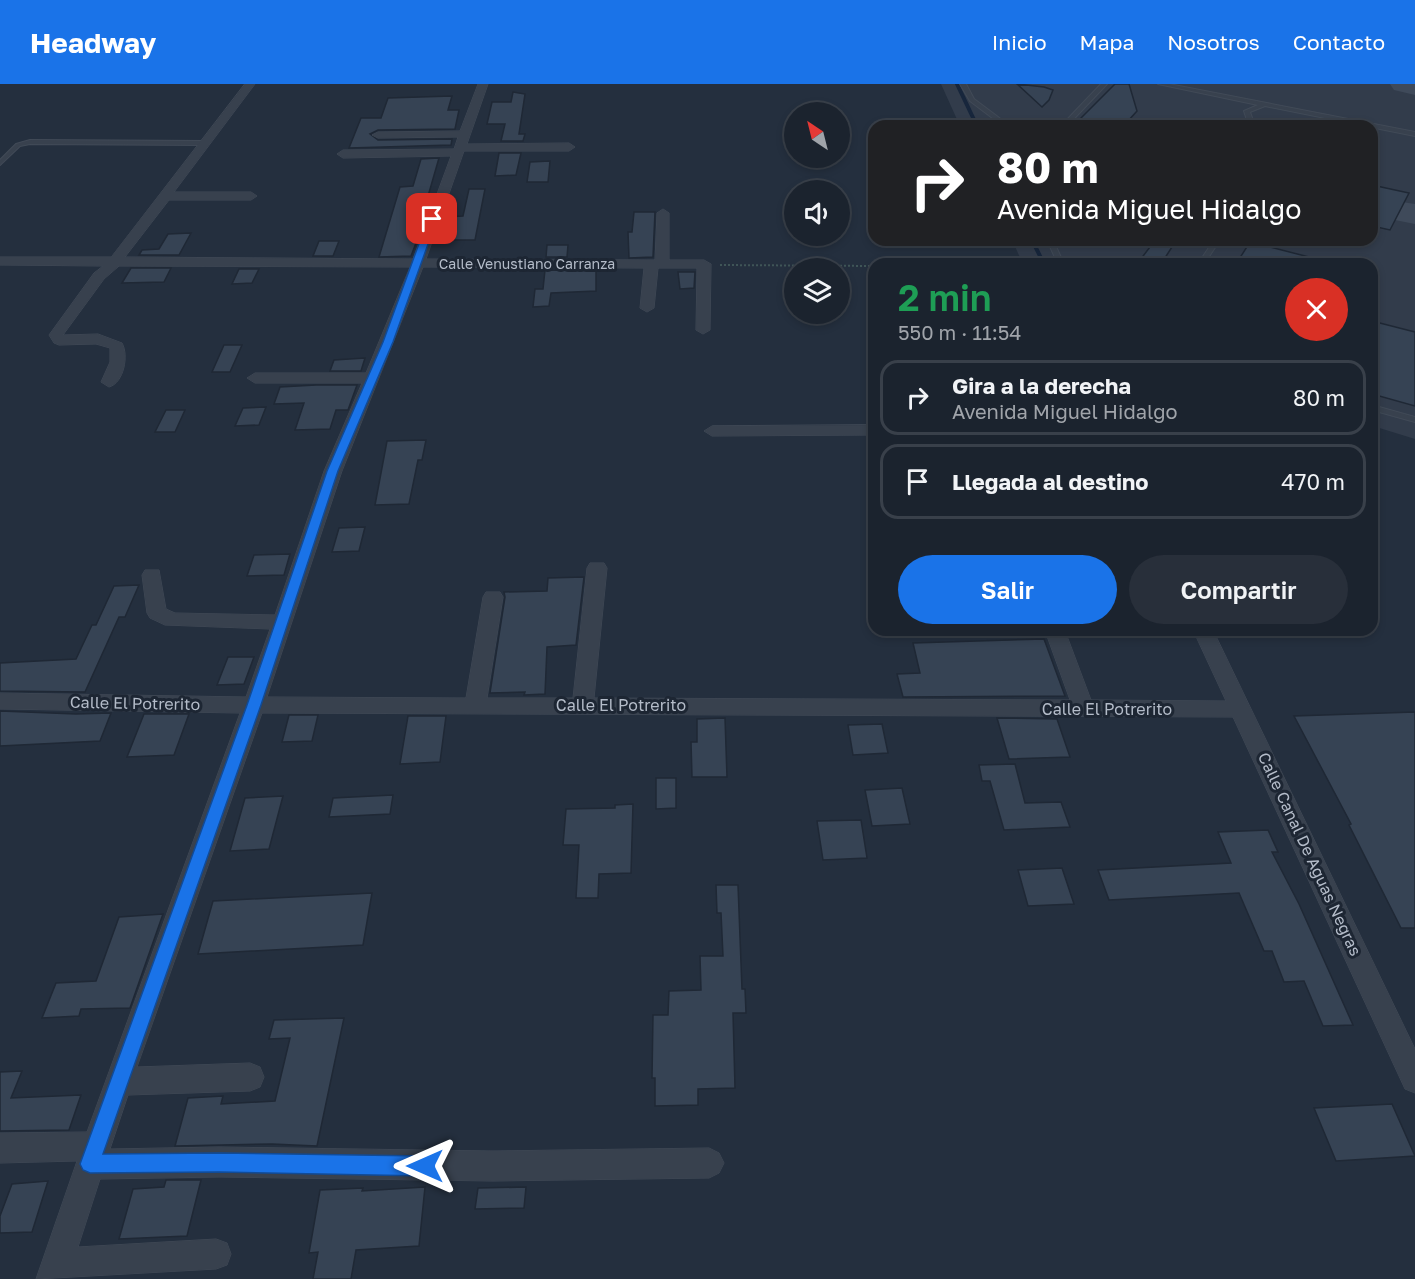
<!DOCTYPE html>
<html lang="es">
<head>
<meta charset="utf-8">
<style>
	body { margin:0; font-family:"Golos Text",sans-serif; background:#282f3a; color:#f1f3f6; height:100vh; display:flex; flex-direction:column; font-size:22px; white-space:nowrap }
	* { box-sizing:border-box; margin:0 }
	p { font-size:20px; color:#a0a4aa }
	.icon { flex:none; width:33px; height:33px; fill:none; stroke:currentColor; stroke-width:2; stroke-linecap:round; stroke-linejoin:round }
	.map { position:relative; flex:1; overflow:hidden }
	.details { position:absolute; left:868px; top:174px; width:510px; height:378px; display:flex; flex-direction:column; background:#1b232e; border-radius:18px; box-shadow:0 3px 9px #0003,0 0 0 2px #39404a }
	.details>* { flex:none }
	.top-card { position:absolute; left:868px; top:36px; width:510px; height:126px; border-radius:18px; box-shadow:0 3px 9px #0003,0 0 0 2px #39404a; background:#202124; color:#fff; overflow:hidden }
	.needle { width:39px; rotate:325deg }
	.buttons { position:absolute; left:784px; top:18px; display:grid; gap:12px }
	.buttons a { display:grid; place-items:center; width:66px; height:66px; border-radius:50%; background:#1b232e; box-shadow:0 3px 9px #0003,0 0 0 2px #39404a; font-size:30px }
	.pin { position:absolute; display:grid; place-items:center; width:51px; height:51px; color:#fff; margin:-26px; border-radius:12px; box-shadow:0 3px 9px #0006 }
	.me { position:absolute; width:66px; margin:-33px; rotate:270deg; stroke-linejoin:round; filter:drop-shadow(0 0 4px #0008) }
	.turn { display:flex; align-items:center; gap:21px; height:126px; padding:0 30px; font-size:27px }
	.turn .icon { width:78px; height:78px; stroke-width:2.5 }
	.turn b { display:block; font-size:42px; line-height:51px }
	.round { display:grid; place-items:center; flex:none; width:63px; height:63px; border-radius:32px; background:#282f3a }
	.overview { display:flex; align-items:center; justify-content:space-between; height:102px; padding:0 30px }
	h1 { font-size:36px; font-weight:600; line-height:45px; color:#1e9e55 }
	.cta { display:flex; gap:12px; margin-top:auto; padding:12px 30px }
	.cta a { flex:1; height:69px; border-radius:36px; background:#1a73e8; color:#fff; font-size:24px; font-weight:600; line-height:69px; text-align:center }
	.cta a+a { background:#282f3a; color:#f1f3f6 }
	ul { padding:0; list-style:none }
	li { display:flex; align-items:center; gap:18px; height:75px; margin:0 12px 9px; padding:0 18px; border:3px solid #39404a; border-radius:18px }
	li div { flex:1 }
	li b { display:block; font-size:22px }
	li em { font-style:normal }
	header { display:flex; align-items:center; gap:36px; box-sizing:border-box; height:84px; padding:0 30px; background:#1a73e8; color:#fff }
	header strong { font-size:28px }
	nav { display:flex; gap:33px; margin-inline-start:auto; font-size:21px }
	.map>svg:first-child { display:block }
	.airport { fill:#323c4b }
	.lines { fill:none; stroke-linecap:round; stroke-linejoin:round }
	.stream { stroke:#17263c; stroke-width:4 }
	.taxiway { fill:#3f4a5a; fill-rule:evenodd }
	.building { fill:#364354; stroke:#1f2835; stroke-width:1.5 }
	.service-casing { stroke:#414a57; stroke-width:2 }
	.minor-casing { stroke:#414a57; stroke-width:1 }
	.path { stroke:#3f5557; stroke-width:2; stroke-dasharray:2 2; stroke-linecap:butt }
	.service { fill:#38414e; fill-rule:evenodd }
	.minor { fill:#38414e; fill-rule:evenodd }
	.route { fill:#1a73e8; stroke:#114b97; stroke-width:1.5 }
	.labels { text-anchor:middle; stroke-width:6; stroke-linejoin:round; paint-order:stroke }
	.far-street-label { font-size:14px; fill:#b4bcc9; stroke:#1d2633 }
	.street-label { font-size:16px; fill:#b4bcc9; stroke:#1d2633 }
</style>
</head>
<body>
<header>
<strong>Headway</strong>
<nav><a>Inicio</a><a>Mapa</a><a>Nosotros</a><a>Contacto</a></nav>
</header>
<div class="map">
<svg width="1415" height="1195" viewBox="0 0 1415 1195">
	<rect width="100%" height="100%" fill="#242f3e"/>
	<path class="airport" d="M941 0H1415V355L1373 342 1372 180H1023L1012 156H1372V42H960Z"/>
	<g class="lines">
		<path class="stream" d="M957 0 977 42
			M1032 156 1044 180"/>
		<path class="taxiway" d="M1390 0H1415V11L1394 6Z
			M1402 118 1415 120V140L1390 135 1385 128 1390 121Z"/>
	</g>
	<path class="building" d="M1017 0 1044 3 1053 6 1049 16 1042 23Z
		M1115 0H1129L1137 27 1127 38 1122 36 1117 42 1081 34Z
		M513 8 525 10 519 50H525L523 57H501L505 40H487L492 18H511Z
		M452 12 448 26H459L455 45 378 46 370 50 378 56 452 55 451 61 349 64 361 34H381L388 14Z
		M499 69H521L516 91 495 92Z
		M439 74 422 133H426L411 172 379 173 400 103 413 102 421 75Z
		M550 77 548 98H527L530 78Z
		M1372 101 1409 109 1390 146 1372 142Z
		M469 105H485L475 156H435L443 133 463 132Z
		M634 128H655L653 173 629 174 628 148H632Z
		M191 149 179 171H139L142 166 159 165 168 150Z
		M319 157H339L333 172H313Z
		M1250 158 1313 174 1312 180H1236Z
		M1153 159 1172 163 1161 180H1137Z
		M547 161H568L567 173H546Z
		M131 184H171L164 198 122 199Z
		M239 185H259L252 199 232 200Z
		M545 186 596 187V207L551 209 549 222 533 223 535 205H543Z
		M678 188H695L694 204 680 205Z
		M1372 237 1415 248V322L1372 310Z
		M224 261H242L230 288H212Z
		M365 274 361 287H330L334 276Z
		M316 301H357L348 326H336L330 345 295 346 304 319 274 320 280 303Z
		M266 323 259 341 235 342 243 324Z
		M166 326H185L175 348H155Z
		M426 356 422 376H418L409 420 375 421 387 357Z
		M365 443 359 467 332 468 339 444Z
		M290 470 284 491 247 492 254 471Z
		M584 493 576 561 547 563 545 610 524 611 525 608 490 609 505 513 504 508 547 507 548 494Z
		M139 501 125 533H119L85 608 0 607V579L76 575 92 541H96L114 502Z
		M1044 555 1065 612 903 613 897 590 920 589 913 559Z
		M228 573H254L244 600 217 601Z
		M0 627 76 630 111 629 100 657 0 662Z
		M1415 628V844H1401L1349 741 1351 740 1294 632Z
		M144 630H189L174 671 127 673Z
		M289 631H318L312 657 282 658Z
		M408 632H446L440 678 400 680Z
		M725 634 727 693H692L691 658H697V635Z
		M997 634 1057 635 1070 673 1009 675Z
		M882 640 888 669 853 671 848 641Z
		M1015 680 1025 719 1061 718 1070 743 1004 746 990 697H982L979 681Z
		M656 694H676V724L656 725Z
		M902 704 910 740 872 742 865 706Z
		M393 711 390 730 329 733 333 714Z
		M283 712 269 765 230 767 245 714Z
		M633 720 631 789 599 790 598 814H576L579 761H563L566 725 615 724V721Z
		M861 736 867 774 823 776 817 737Z
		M1268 746 1278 768H1272L1299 820 1353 941 1323 942 1304 897 1284 898 1272 867H1264L1239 809 1109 816 1098 786 1231 779 1218 748Z
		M1062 784 1074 820 1028 822 1018 786Z
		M716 801H738L742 905H745L746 929H733L735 1004 698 1005V1021L655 1022V994H652L653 931H668L669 907 701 906 700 872H723L721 829H717Z
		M372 809 363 861 198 870 213 817Z
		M163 830 130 924 81 925 79 932 42 934 56 899 96 897 119 833Z
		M344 934 317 1062 272 1060 175 1062 188 1014 223 1012 221 1020 275 1017 290 954 269 955 274 936Z
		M22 987 11 1014 81 1011 69 1046 0 1047V988Z
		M1392 1020 1415 1072 1336 1077 1314 1024Z
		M166 1096H201L187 1152 119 1155 133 1105 164 1103Z
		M48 1097 32 1148 0 1149V1132L12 1100Z
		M425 1103 419 1162 356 1166 351 1195H313L318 1168 309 1169 320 1106 363 1104 362 1107Z
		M526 1103 524 1124 475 1125 478 1104Z"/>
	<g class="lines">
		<defs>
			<path id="service" d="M960 0H966L974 15 1010 42H1003L970 17Z
				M1101 0H1107L1067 42H1061Z
				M1158 0H1169L1415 48V52L1265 22 1250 28 1255 42H1249L1244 27 1258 21Z
				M30 56 206 57 209 59 206 61 30 60 20 62 0 81V76L16 60Z
				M1047 156H1053L1064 180H1058Z
				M1214 156H1220L1204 180H1198Z
				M1372 321 1415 333V338L1372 326Z"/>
			<path id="minor" d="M245 0H255L174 108H251L257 112 251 116H169L125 173 413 175 451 72 343 74 337 70 343 66 454 65 458 53 378 54 372 51 378 48 460 47 478 0H488L467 60 569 59 575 63 569 67H464L426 175 655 176 657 129 663 125 669 129V176H704L711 180 710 246 703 250 696 246 697 184H658L654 224 647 228 640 224 644 184 423 183 342 387 267 613 466 614 483 513 486 508H500L503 513 487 614H573L587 484 590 479H604L607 484 594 614 1070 616 1047 552 1050 547 1061 546 1067 552 1091 616 1226 617 1193 546H1213L1415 965V1009L1405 1005 1233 633 262 629 137 983 250 979 260 983 264 993 260 1003 250 1007 128 1011 110 1065 219 1063 493 1067 709 1064 719 1069 724 1079 719 1089 709 1094 493 1097 219 1093 100 1095 78 1163 216 1155 227 1159 231 1170 227 1181 216 1185 36 1195 77 1077 0 1079V1049L87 1048 240 629 0 625V609L246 613 270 545 165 541 150 534 147 529 142 491 145 486H159L166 525 175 529 275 531 324 387 362 299H255L247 294 255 289H366L410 183 119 182 104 195 63 251 98 250 122 259C129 271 124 299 109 303L101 298 110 278V264L96 260 59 261 54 259 49 251 94 189 103 182 0 181V173H111Z
				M874 341V351L712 352 704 347 712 342Z"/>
		</defs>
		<use href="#service" class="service-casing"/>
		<use href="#minor" class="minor-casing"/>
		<path class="path" d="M720 181 874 182"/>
		<use href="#service" class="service"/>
		<use href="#minor" class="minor"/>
	</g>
	<path class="route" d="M432 133 437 135 393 258 338 387 261 621 103 1070 219 1069 425 1072 432 1075 434 1082 432 1089 425 1092 219 1088 90 1089 83 1086 80 1080 247 621 327 387 383 258 428 135Z"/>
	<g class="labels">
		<g class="far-street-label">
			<text x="527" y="185">Calle Venustiano Carranza</text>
		</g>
		<g class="street-label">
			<text transform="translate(135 619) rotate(1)" y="6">Calle El Potrerito</text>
			<text x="621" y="627">Calle El Potrerito</text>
			<text x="1107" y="631">Calle El Potrerito</text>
			<text transform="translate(1310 770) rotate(65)" y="6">Calle Canal De Aguas Negras</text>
		</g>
	</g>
</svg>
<div class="buttons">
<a><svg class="needle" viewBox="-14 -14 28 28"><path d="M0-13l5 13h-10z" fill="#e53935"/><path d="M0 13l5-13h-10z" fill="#a0a4aa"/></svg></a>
<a><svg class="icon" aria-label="sound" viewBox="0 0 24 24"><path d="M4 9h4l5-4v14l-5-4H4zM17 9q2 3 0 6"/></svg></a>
<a><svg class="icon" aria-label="layers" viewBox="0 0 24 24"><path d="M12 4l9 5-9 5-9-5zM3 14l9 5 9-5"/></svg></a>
</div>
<div class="pin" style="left:432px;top:135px;background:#d93025"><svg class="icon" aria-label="arrive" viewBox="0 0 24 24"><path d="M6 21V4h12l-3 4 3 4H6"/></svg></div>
<svg class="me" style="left:425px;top:1082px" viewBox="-20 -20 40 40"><path d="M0-17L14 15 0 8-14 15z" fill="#1a73e8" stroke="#fff" stroke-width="4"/></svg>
<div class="top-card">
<div class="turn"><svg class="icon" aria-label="right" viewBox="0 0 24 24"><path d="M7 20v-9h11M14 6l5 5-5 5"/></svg><div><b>80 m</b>Avenida Miguel Hidalgo</div></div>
</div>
<section class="details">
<div class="overview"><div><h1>2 min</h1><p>550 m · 11:54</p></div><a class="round" style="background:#d93025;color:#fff"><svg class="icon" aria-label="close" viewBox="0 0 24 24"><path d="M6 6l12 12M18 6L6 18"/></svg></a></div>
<ul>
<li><svg class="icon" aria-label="right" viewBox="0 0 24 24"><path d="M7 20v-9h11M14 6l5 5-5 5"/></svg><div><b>Gira a la derecha</b><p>Avenida Miguel Hidalgo</p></div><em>80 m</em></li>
<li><svg class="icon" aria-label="arrive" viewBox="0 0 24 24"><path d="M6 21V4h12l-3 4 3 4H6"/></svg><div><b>Llegada al destino</b></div><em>470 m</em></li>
</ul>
<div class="cta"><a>Salir</a><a>Compartir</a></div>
</section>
</div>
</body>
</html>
